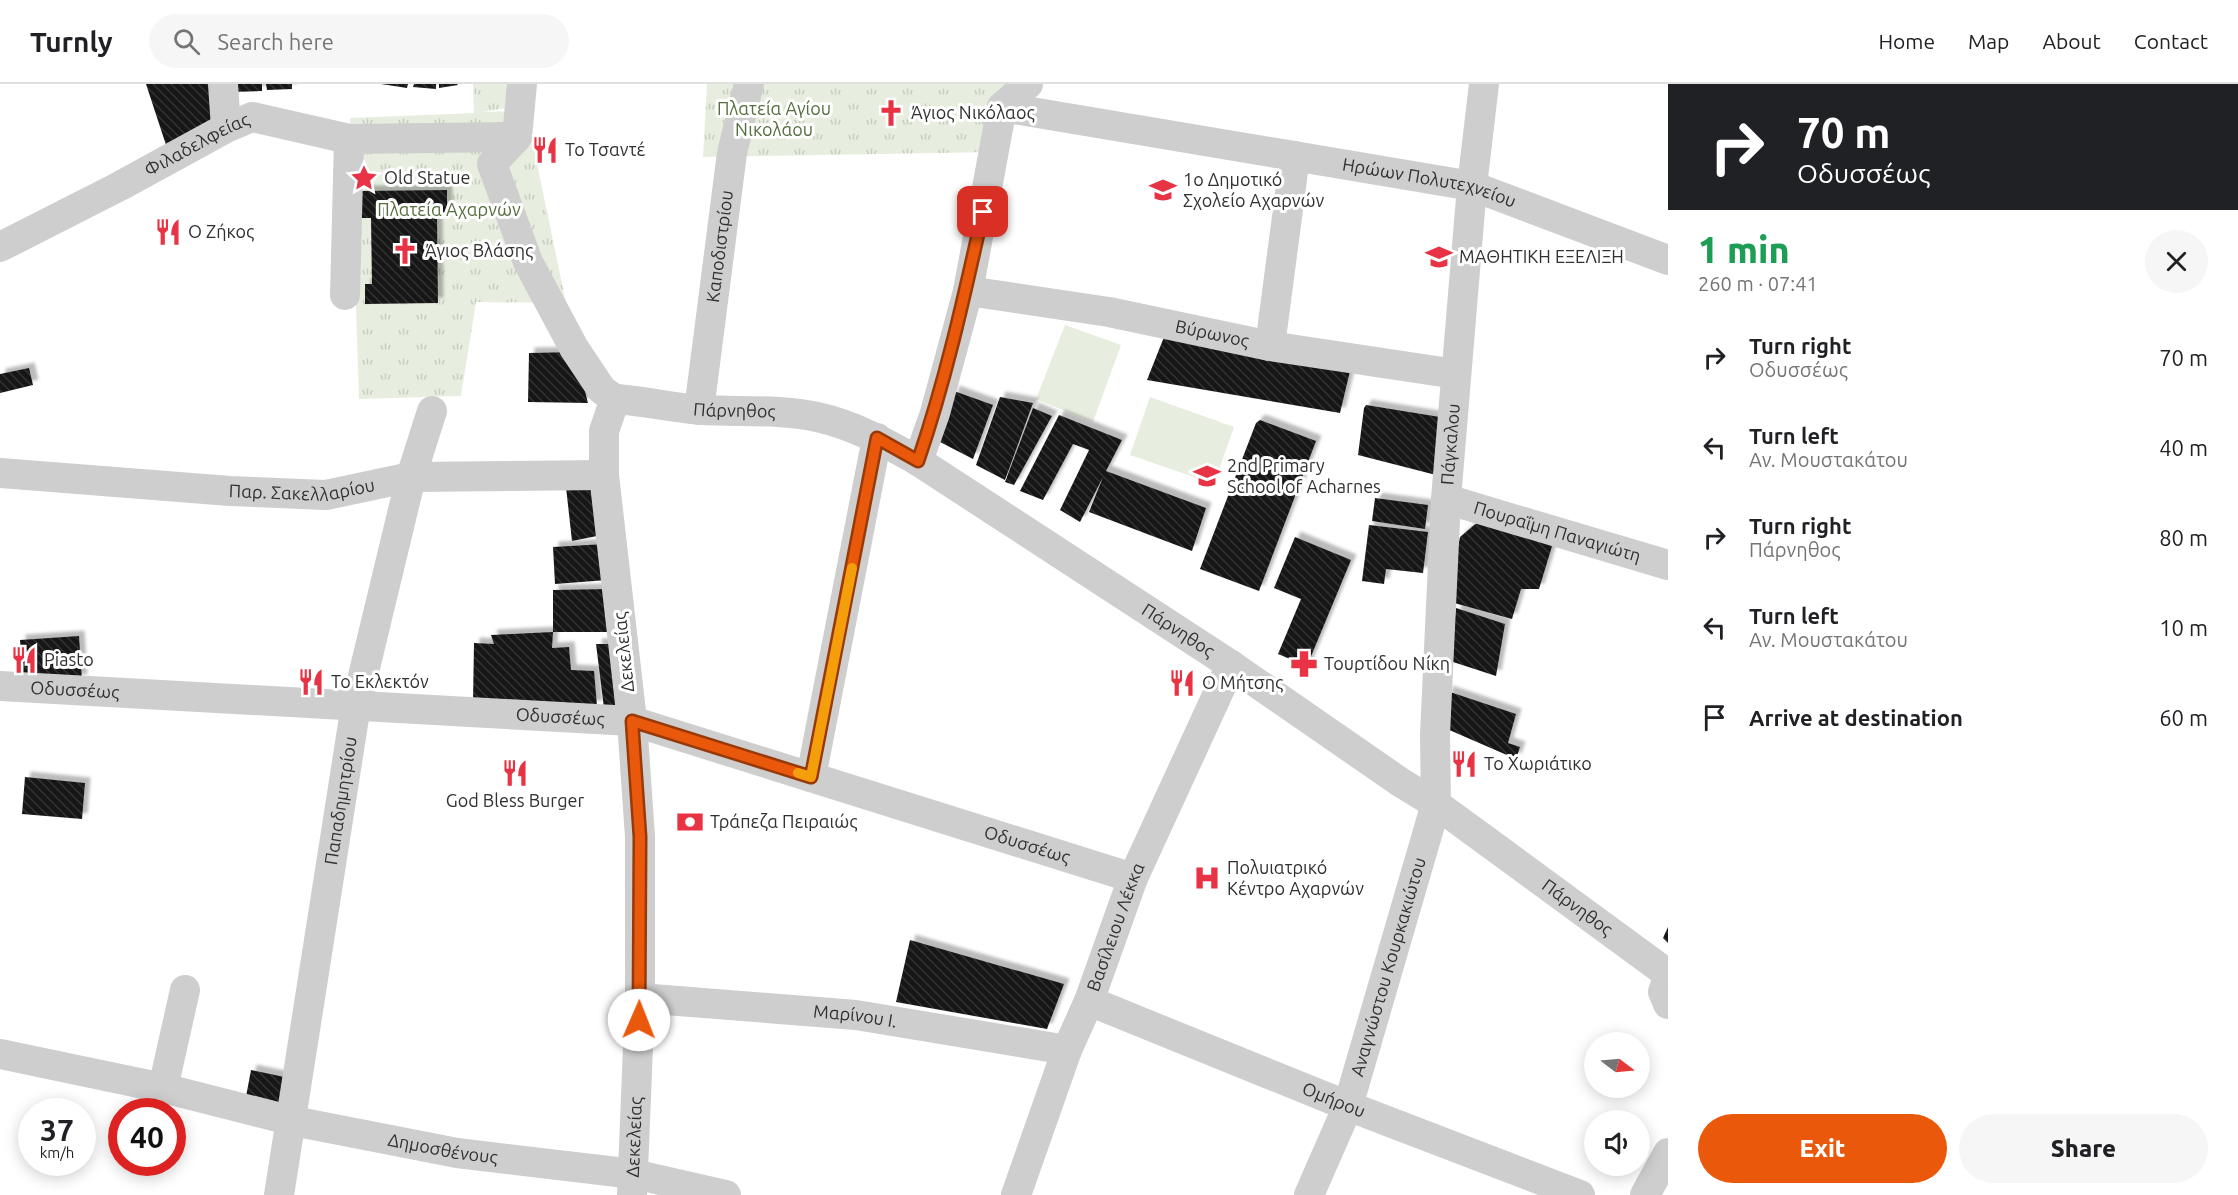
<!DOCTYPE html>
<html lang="en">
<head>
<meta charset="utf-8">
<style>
	body { margin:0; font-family:Ubuntu,sans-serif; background:#f6f6f6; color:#202124; height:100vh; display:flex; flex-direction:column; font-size:22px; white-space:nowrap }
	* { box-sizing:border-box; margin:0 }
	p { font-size:20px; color:#757577 }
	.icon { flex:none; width:33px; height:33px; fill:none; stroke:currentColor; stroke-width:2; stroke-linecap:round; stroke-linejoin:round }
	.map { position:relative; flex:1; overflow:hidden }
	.details { display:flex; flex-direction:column; background:#fff; width:570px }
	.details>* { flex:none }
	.top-card { background:#202124; color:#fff; overflow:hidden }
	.needle { width:39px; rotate:106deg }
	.buttons { position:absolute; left:1584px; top:948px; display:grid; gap:12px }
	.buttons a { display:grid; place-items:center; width:66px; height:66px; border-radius:50%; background:#fff; box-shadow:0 3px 15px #0003; font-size:30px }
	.speed { position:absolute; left:18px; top:1014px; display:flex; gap:12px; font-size:30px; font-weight:700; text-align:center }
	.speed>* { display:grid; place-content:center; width:78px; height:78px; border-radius:50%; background:#fff; box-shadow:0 3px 15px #0003; line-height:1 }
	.speed small { font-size:15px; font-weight:400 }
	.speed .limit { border:9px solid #d22; background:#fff; color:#111 }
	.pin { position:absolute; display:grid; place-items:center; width:51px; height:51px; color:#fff; margin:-26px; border-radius:12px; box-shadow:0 3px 9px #0006 }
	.me { position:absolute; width:66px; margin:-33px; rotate:1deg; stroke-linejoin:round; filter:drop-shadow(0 0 4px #0008) }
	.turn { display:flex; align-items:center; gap:21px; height:126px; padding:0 30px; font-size:27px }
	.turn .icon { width:78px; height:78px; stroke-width:2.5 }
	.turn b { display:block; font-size:42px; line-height:51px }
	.round { display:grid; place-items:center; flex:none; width:63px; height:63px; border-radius:32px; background:#f6f6f6 }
	.head { display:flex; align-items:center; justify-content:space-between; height:102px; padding:0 30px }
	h1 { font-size:36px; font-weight:800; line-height:45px; color:#1e9e55 }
	.action { display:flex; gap:12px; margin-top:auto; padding:12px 30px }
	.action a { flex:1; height:69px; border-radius:36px; background:#ea580c; color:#fff; font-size:24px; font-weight:800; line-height:69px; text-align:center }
	.action a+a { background:#f6f6f6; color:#202124 }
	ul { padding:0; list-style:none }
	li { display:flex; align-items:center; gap:18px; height:90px; padding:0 30px }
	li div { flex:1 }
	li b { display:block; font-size:22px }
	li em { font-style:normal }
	header { display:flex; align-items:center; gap:36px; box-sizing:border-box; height:84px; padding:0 30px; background:#fff; border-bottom:2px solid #e0e0e0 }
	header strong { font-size:28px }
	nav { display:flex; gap:33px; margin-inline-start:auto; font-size:21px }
	.search { width:420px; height:54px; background:#f6f6f6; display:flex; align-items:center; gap:15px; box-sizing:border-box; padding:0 21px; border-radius:33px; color:#757577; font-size:22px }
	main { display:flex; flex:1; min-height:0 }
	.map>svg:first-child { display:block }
	.grass { fill:url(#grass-tufts) }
	.pitch { fill:#e7eedf }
	.building { fill:url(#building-back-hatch); filter:url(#shadow) }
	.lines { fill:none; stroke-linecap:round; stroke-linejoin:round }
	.minor { stroke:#cecece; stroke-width:30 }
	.route-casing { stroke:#983908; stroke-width:15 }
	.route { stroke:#ea580c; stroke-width:10 }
	.slow { stroke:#f59e0b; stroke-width:10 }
	.labels { text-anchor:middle; stroke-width:6; stroke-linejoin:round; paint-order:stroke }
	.park-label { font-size:18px; fill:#556e3d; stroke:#fff }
	.poi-label { font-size:18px; fill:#313131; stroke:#fff; text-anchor:start }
	.street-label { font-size:18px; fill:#313131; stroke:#fff }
</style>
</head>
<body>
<header>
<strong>Turnly</strong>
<div class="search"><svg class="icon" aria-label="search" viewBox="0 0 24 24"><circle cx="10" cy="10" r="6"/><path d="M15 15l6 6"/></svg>Search here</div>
<nav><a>Home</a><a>Map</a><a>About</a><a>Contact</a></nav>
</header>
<main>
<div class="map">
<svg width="1668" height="1111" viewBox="0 0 1668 1111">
	<defs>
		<pattern id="grass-tufts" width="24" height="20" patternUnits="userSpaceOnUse" patternTransform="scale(1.5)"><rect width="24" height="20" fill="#e7eedf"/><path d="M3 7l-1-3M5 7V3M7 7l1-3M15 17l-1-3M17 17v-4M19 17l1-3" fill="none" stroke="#c7cdc0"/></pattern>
		<pattern id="building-back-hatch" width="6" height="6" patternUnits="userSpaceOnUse" patternTransform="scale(1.5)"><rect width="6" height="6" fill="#181818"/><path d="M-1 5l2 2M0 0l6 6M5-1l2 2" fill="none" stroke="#313131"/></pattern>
		<filter id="shadow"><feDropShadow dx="5.5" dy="-5.5" stdDeviation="1.5" flood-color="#0004"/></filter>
	</defs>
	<rect width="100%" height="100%" fill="#fff"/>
	<path class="grass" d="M473 0H522L520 22 482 28 526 27 566 219 476 218 461 312 359 315 350 34 474 29Z
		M707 0H1026L996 68 703 73Z"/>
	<path class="pitch" d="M1065 241 1121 261 1093 338 1036 315Z
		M1150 313 1234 343 1214 400 1130 371Z"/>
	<path class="building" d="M146 0H218L220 37 167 64Z
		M230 0H262V7L231 8Z
		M266 0H292V5L267 6Z
		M381 0H408L407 4Z
		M414 0H436V5L413 3Z
		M439 0H457L458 1 439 4Z
		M447 106V131L437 132 438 219 365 220V200H372L371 134H362V107Z
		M1164 253 1350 287 1340 329 1147 296Z
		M575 268 588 319 528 318 529 269Z
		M29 284 33 301 0 309V290Z
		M954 307 993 321 973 375 940 358Z
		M1000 313 1033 319 1005 396 976 381Z
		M1366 321 1446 334 1436 391 1358 371 1364 324Z
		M1033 324 1052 332 1014 401 1005 398Z
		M1059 331 1122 356 1106 387 1206 424 1192 467 1089 428 1103 393 1080 438 1060 426 1089 366 1073 360 1043 416 1020 407Z
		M1260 336 1316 357 1259 507 1200 485 1256 339Z
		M595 399 602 451 572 457 566 403Z
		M1375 414 1428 421 1425 445 1372 437Z
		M1479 437 1553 459 1539 505H1521L1512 535 1447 517 1460 453Z
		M1369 441 1428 448 1423 489 1386 485 1384 500 1362 497Z
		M1295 453 1351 476 1307 582 1278 570 1301 515 1274 504Z
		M605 460 607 496 555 500 553 463Z
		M609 505V548H553V506Z
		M1456 524 1505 540 1496 592 1450 577Z
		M553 548 552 564 569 563 571 586 594 587 597 622 473 618 474 559 494 560 491 551Z
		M79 552 82 596 23 593 20 556Z
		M596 560H621L628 625 604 624Z
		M1447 607 1516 630 1508 659 1520 663 1516 675 1447 645Z
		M25 693 85 699 82 735 22 730Z
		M1668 843V859L1663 854Z
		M910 856 1064 900 1047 945 896 918Z
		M251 986 294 995 288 1026 245 1018Z"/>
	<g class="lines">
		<g class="minor">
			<path d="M223 0 226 44"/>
			<path d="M522 0 517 53 492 80 528 178 574 264 602 306 615 315"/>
			<path id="s1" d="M1002 23 1472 102 1668 176"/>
			<path id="s2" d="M0 163 120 102 226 44 252 33 349 55 517 53"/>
			<path id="s3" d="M968 207 1109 228 1270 262 1456 290"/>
			<path d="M345 211 349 55"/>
			<path d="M1270 262 1295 72"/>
			<path id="s4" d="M699 326 732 69 749 0"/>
			<path d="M918 377 935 329 968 207 1002 23 1028 0"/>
			<path id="s5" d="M0 389 230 407 326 411 411 393 604 391"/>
			<path id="s6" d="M1446 415 1668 481"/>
			<path id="s7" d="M0 602 632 637 1133 794"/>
			<path d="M811 693 877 354"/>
			<path d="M1668 893 1663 908 1668 920"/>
			<path id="s8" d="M640 914 856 931 1067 966"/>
			<path id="s9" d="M1089 917 1348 1022 1580 1111"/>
			<path id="s10" d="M0 970 163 1004 293 1037 457 1069 634 1090 726 1111"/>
			<path d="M163 1004 185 906"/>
			<path id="s11" d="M279 1111 356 621 411 393 432 327"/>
			<path id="s12" d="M632 1111 640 914V753L632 637 604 391V347L615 315C645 317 674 324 702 326 740 328 780 325 817 333 854 341 886 359 918 377L1231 581 1400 698 1436 720 1668 890"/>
			<path id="s13" d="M1016 1111 1067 966 1089 917 1133 794 1231 581"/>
			<path id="s14" d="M1309 1111 1348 1022 1436 720 1435 651 1446 415 1472 102 1484 0"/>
			<path d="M1645 1111 1668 1069"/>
		</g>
	</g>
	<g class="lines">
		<defs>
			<path id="route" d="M639 936 640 753 632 637 811 693 877 354 918 377C946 295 964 213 983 128"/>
		</defs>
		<use href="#route" class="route-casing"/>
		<use href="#route" class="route"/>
		<path class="slow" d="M798 689 811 693 852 484"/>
	</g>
	<defs>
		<symbol id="church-bare" viewBox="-9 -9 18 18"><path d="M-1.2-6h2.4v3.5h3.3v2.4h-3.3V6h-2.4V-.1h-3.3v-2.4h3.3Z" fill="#e73344" stroke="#fff" stroke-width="2.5" paint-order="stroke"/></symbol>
		<symbol id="restaurant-bare" viewBox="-9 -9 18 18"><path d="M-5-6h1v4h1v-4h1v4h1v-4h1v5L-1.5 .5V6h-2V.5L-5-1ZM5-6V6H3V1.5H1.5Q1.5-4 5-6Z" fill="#e73344" stroke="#fff" stroke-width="2.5" paint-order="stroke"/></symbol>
		<symbol id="sight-bare" viewBox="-9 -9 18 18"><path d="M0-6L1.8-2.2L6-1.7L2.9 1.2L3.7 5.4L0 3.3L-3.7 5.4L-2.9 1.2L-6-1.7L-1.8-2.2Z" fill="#e73344" stroke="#fff" stroke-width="2.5" paint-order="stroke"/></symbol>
		<symbol id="school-bare" viewBox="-9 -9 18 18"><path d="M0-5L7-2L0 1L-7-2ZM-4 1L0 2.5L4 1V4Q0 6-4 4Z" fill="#e73344" stroke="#fff" stroke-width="2.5" paint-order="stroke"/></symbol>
		<symbol id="pharmacy-bare" viewBox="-9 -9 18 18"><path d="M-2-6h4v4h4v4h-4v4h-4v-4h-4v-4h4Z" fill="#e73344" stroke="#fff" stroke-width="2.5" paint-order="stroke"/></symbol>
		<symbol id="bank-bare" viewBox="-9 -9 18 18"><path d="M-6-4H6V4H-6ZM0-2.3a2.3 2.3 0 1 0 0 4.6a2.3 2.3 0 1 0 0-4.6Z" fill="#e73344" stroke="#fff" stroke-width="2.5" paint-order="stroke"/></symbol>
		<symbol id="hospital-bare" viewBox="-9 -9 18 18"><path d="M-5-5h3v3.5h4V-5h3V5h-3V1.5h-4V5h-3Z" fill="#e73344" stroke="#fff" stroke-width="2.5" paint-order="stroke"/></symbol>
	</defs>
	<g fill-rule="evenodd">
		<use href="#church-bare" x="872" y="10" width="38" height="38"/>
		<use href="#restaurant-bare" x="526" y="47" width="38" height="38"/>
		<use href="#sight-bare" x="345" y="75" width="38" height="38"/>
		<use href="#school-bare" x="1144" y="87" width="38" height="38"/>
		<use href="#restaurant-bare" x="149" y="129" width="38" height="38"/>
		<use href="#church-bare" x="386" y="148" width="38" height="38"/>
		<use href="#school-bare" x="1420" y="154" width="38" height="38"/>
		<use href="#school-bare" x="1188" y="373" width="38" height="38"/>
		<use href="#restaurant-bare" x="5" y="557" width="38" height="38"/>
		<use href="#pharmacy-bare" x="1285" y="561" width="38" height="38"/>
		<use href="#restaurant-bare" x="292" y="579" width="38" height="38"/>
		<use href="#restaurant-bare" x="1163" y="580" width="38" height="38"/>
		<use href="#restaurant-bare" x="1445" y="661" width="38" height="38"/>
		<use href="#restaurant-bare" x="496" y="670" width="38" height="38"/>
		<use href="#bank-bare" x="671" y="719" width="38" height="38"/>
		<use href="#hospital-bare" x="1188" y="775" width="38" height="38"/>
	</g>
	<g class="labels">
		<g class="park-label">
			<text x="774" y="31">Πλατεία Αγίου<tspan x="774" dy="21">Νικολάου</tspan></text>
			<text x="449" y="132">Πλατεία Αχαρνών</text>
		</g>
		<g class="poi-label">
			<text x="911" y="35">Άγιος Νικόλαος</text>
			<text x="565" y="72">To Τσαντέ</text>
			<text x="384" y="100">Old Statue</text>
			<text x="1183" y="102">1ο Δημοτικό<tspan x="1183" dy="21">Σχολείο Αχαρνών</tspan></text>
			<text x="188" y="154">Ο Ζήκος</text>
			<text x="425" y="173">Άγιος Βλάσης</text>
			<text x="1459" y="179">ΜΑΘΗΤΙΚΗ ΕΞΕΛΙΞΗ</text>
			<text x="1227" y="388">2nd Primary<tspan x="1227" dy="21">School of Acharnes</tspan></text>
			<text x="44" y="582">Piasto</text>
			<text x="1324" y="586">Τουρτίδου Νίκη</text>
			<text x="331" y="604">Το Εκλεκτόν</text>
			<text x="1202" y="605">Ο Μήτσης</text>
			<text x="1484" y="686">Το Χωριάτικο</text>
			<text x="515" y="723" text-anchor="middle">God Bless Burger</text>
			<text x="710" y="744">Τράπεζα Πειραιώς</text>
			<text x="1227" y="790">Πολυιατρικό<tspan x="1227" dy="21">Κέντρο Αχαρνών</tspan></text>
		</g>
		<g class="street-label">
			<text dy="6" stroke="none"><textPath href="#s2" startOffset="222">Φιλαδελφείας</textPath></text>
			<text dy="6" stroke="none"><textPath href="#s1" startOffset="434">Ηρώων Πολυτεχνείου</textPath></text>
			<text dy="6" stroke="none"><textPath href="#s4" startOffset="165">Καποδιστρίου</textPath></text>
			<text dy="6" stroke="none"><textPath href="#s3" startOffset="248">Βύρωνος</textPath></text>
			<text dy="6" stroke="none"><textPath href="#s12" startOffset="920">Πάρνηθος</textPath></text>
			<text dy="6" stroke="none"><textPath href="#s14" startOffset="772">Πάγκαλου</textPath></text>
			<text dy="6" stroke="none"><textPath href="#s5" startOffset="303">Παρ. Σακελλαρίου</textPath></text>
			<text dy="6" stroke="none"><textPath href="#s6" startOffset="116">Πουραΐμη Παναγιώτη</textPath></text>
			<text dy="6" stroke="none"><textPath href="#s12" startOffset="1424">Πάρνηθος</textPath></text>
			<text transform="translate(624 568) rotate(-96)" y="6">Δεκελείας</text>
			<text dy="6" stroke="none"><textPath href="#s7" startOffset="75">Οδυσσέως</textPath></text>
			<text dy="6" stroke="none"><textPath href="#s7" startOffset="561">Οδυσσέως</textPath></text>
			<text dy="6" stroke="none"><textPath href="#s11" startOffset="399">Παπαδημητρίου</textPath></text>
			<text dy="6" stroke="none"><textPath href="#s7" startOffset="1047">Οδυσσέως</textPath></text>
			<text dy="6" stroke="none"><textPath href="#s12" startOffset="1910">Πάρνηθος</textPath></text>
			<text dy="6" stroke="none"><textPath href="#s13" startOffset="286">Βασίλειου Λέκκα</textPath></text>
			<text dy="6" stroke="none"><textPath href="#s14" startOffset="242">Αναγνώστου Κουρκακιώτου</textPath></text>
			<text dy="6" stroke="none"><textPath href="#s8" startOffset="216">Μαρίνου Ι.</textPath></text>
			<text dy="6" stroke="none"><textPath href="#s9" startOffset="264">Ομήρου</textPath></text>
			<text dy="6" stroke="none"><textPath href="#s12" startOffset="58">Δεκελείας</textPath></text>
			<text dy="6" stroke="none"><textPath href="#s10" startOffset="453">Δημοσθένους</textPath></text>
		</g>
	</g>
</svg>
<div class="buttons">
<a><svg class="needle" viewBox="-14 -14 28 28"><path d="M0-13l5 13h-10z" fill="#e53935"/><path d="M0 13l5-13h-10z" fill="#757577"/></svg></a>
<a><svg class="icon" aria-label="sound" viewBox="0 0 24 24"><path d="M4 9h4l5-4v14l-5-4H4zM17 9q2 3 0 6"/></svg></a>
</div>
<div class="speed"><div>37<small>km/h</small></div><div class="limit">40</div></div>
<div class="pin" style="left:983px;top:128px;background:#d93025"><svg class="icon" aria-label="arrive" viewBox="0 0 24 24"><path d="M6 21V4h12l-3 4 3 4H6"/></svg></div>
<svg class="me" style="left:639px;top:936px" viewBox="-20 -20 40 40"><circle r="19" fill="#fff"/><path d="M0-13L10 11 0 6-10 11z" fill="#ea580c"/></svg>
</div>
<section class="details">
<div class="top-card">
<div class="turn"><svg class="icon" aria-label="right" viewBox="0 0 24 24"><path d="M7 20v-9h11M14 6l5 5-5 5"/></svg><div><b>70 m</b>Οδυσσέως</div></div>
</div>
<div class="head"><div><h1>1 min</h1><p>260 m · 07:41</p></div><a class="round"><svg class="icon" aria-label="close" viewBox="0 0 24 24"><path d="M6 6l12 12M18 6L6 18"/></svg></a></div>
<ul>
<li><svg class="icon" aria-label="right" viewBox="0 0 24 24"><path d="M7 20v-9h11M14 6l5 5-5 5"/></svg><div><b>Turn right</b><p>Οδυσσέως</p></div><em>70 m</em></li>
<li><svg class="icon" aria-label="left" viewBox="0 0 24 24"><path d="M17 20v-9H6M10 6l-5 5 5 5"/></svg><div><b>Turn left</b><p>Αν. Μουστακάτου</p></div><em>40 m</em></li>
<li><svg class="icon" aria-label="right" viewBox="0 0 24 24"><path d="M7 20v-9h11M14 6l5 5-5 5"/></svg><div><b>Turn right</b><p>Πάρνηθος</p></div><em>80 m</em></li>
<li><svg class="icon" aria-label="left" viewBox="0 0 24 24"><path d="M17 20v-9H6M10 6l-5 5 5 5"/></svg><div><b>Turn left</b><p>Αν. Μουστακάτου</p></div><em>10 m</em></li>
<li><svg class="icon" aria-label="arrive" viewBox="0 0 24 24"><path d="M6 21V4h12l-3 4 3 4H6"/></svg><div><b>Arrive at destination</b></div><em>60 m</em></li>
</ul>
<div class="action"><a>Exit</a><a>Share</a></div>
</section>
</main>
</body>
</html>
